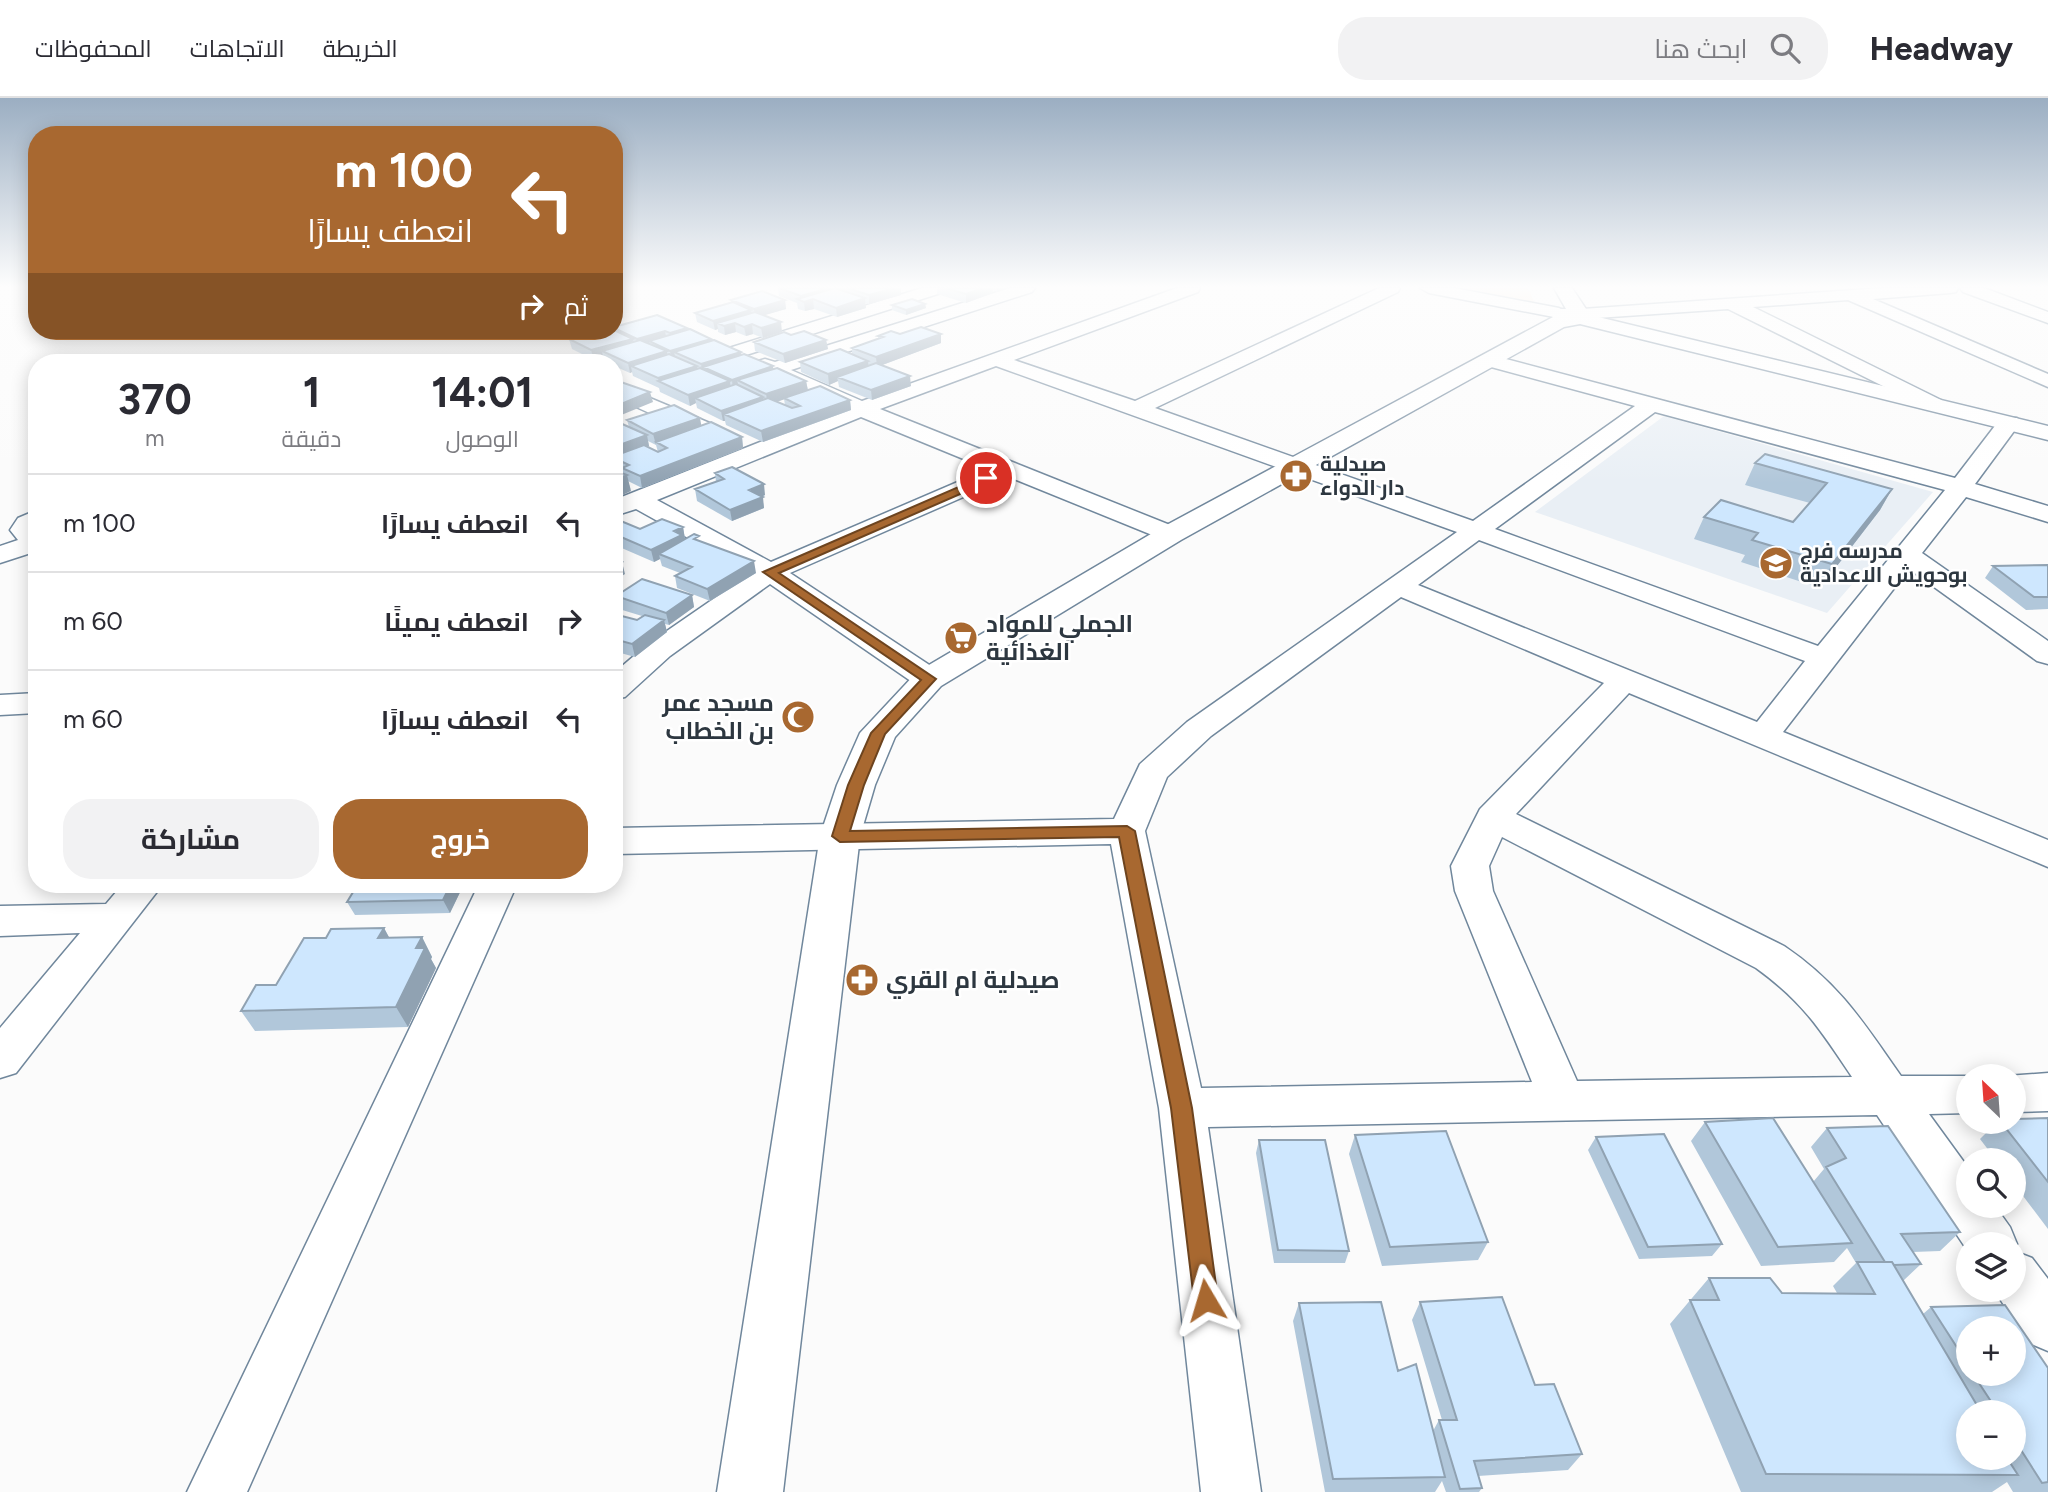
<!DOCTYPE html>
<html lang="ar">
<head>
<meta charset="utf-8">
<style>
	body { margin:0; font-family:Figtree,Cairo,sans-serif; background:#f2f2f3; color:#2b2b33; direction:rtl; height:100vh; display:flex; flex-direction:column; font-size:26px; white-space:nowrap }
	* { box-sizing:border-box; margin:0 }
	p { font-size:23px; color:#7c7c81 }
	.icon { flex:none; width:38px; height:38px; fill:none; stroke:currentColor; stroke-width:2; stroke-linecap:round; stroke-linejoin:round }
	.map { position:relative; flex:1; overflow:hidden; direction:ltr }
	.panel { position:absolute; left:28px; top:256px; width:595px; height:539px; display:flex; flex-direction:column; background:#fff; border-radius:28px; box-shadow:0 4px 18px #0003; direction:rtl }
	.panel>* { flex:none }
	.guide { position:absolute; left:28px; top:28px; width:595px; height:214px; border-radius:28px; box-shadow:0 4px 18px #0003; direction:rtl; background:#a86830; color:#fff; overflow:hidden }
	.needle { width:46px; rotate:335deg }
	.fabs { position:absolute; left:1956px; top:966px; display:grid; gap:14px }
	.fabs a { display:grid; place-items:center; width:70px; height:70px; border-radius:50%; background:#fff; box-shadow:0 4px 18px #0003; font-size:35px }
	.pin { position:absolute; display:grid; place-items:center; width:60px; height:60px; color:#fff; margin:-30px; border:4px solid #fff; border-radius:50%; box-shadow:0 2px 7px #0007 }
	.me { position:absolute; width:77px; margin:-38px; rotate:353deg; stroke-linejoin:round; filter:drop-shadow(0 0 5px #0008) }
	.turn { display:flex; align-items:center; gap:24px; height:147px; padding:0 35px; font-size:32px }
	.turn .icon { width:91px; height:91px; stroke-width:2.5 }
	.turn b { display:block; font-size:49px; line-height:60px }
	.then { display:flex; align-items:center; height:66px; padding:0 35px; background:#0003; gap:14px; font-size:26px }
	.eta { display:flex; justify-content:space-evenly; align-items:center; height:119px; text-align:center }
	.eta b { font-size:42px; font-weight:700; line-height:49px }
	.button { display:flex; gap:14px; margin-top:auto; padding:14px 35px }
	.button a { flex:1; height:80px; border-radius:28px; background:#a86830; color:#fff; font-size:28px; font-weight:700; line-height:80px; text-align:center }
	.button a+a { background:#f2f2f3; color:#2b2b33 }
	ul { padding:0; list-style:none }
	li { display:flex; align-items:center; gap:21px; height:98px; padding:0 35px; border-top:2px solid #e1e1e2 }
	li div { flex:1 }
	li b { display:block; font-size:26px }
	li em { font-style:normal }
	header { display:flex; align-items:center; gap:42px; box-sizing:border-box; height:98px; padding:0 35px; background:#fff; border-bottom:2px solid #e1e1e2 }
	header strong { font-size:33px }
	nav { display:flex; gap:38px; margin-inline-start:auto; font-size:24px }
	.search { width:490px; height:63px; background:#f2f2f3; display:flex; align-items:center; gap:18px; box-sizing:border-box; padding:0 24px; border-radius:28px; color:#7c7c81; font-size:26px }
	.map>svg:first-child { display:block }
	.built { fill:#e9eff5 }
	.green { fill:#fbe3d1 }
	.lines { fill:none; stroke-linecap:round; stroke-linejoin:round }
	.minor-casing { stroke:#70879c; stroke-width:3 }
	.major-casing { stroke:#70879c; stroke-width:3 }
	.minor { fill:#fff; fill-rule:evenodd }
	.major { fill:#fff; fill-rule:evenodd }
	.wall { fill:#b1c7da; fill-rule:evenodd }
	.shaded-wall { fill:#90a2b2 }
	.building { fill:#cee7fe; stroke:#90a2b2; stroke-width:2 }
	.route { fill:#a86830; stroke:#6d441f; stroke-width:2 }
	.labels { text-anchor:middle; stroke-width:5; stroke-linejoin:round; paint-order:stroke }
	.far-poi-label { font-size:21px; font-weight:bold; fill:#2d3740; stroke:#fff; text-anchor:start }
	.poi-label { font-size:24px; font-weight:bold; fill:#2d3740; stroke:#fff; text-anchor:start }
</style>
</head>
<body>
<header>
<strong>Headway</strong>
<div class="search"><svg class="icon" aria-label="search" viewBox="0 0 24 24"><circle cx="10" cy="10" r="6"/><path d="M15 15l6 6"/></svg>ابحث هنا</div>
<nav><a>الخريطة</a><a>الاتجاهات</a><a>المحفوظات</a></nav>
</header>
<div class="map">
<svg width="2048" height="1394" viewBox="0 0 2048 1394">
	<rect width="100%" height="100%" fill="#fbfbfb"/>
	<path class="built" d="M1664 318 1933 394 1827 515 1535 414Z"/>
	<path class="green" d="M1467 190H1528L1535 206Z"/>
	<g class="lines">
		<defs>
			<path id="minor" d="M922 190H947L944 194 743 258H729L726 254 729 250Z
				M1010 190H1035L1032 194 791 272 862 303 1177 190H1200L1198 194 1014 262 1135 303 1379 190H1400L1398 194 1155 310 1473 423 1635 308 1480 266 1477 262 1487 256 1955 380 2001 320H2017L2020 325 1975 386 2048 408V424L1966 399 1922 455 2048 543V566L2037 563 1909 471 1783 634 2048 742V769L1629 595 1516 716 1784 848C1840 886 1863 924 1901 978H1974H1969V1015L1929 1016 1969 1071V1108H1995L2010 1129 2017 1146 2014 1153 2032 1160 2048 1181V1253L2029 1245 1994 1192H2014V1146H1969V1155L1877 1017 1208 1029 1261 1394H1201L1159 1010 1111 746 614 756V730L1114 721 1140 666 1187 624 1457 434 996 268 880 311 1180 431 1184 436 1180 441 1171 444 1162 441 1009 379 790 475 940 574 944 581 940 588 929 590 918 588 770 486 670 558 625 599 614 601V575L648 546 751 475 636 411 614 418V402L843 311 758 271 755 267 758 263 765 261 775 264ZM1655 314 1945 392 1818 548 1495 431ZM861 319 988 371 771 464 657 402ZM1479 442 1805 563 1757 624 1418 487ZM1401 499 1604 585 1480 711 1451 768 1455 793 1532 984 1201 990 1145 733 1167 679 1211 638ZM1502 739 1756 870C1803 904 1820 931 1852 979L1577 983 1493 793 1489 768Z
				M1420 190H1454L1559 210 1568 215 1559 220 1429 195Z
				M1883 190H1958L1956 194 1950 195 1873 201 2048 276V289L1848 202 1753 209 1941 302 1945 306 1941 310H1927L1728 211 1582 221 1573 216 1582 211Z
				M1960 190H1984L2048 214V225L1963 194Z
				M614 285 712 326 715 331 712 336H696L614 299Z
				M37 412V453L0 465V448L18 442 10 432 18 420Z
				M37 595V615L0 617V597Z
				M123 786H163L16 975 0 980V930L80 835 0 838V808L106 806Z
				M479 786H517L247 1394H187Z
				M2048 975V1013L2014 1014V978H2006Z"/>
			<path id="major" d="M1554 190H1572L1590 217 2048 328V342L1580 226 1564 229 1181 442 941 588 895 639 875 687 860 738 783 1394H717L820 738 837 687 860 635 917 574 1161 430 1553 219 1549 215 1552 211H1566Z"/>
		</defs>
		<use href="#minor" class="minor-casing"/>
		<use href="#major" class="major-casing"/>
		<use href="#minor" class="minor"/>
		<use href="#major" class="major"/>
	</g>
	<path class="wall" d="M778 190H901V197L869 206 865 205 866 210 837 219 814 211 805 213 798 211 797 205 779 198Z
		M937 190H1009L997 194 993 192V195L966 205 937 196Z
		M731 202H785L786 211 764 217 782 234 763 240 753 236 746 238 736 234 725 237 718 234V231L715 232 697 224 695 215 731 205Z
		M925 206 926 210 906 217 892 212V207Z
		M614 229 687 230 688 232 711 241 712 243 773 271 806 283 808 292 850 302 851 312 763 344 726 327 725 323H723L697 310 696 305 690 308 660 294 659 290 633 278 632 274 630 275 614 268V264H607L604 263 603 259 594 262 572 251 569 241 614 233ZM784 301 785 307 776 304Z
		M941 236V245L882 267 911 288 872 302 839 289 838 283 829 287 801 274 800 264 852 257V250L878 241V238Z
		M791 237 826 242 828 251 785 265 755 253 754 244Z
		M627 322 701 328 742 339 743 350 642 390 628 383 631 393 624 375 615 370 614 368V327L629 329ZM648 343 656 347 658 354 647 349 649 348Z
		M1755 365 1892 391 1880 412 1820 490 1741 464 1745 457 1694 441 1704 419 1793 424 1810 405 1745 387Z
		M715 375 765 397 762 399 764 410 732 423 697 403 695 391 716 384Z
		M614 422 640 431 683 429 685 441 684 442 700 443 756 475 710 503 677 490 675 478 680 475 662 468 660 461 654 464 617 448 614 449Z
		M2048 467V511L2026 512 1985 480 1993 468Z
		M692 497 694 509 669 527 665 526 667 534 635 559 617 554 614 556V516L637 522 642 518 619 511 616 498Z
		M358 786H464L450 815 355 817 347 804Z
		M384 830 389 840 422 839 432 859 431 861 436 870 408 929 255 933 241 913 276 887 326 840Z
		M2048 1020V1131L2014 1086V1062H1996L1980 1041 1997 1024H2014Z
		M1705 1024 1813 1084 1824 1071 1811 1049 1827 1030 1960 1134 1940 1153 1913 1154 1921 1166 1903 1183 1923 1216 1931 1209 2048 1270V1394H2013L2007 1384 1992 1394H1741L1670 1226 1709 1180 1782 1195H1837L1833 1188 1856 1165 1847 1150 1834 1164 1761 1168 1691 1043ZM1969 1230 2014 1276H1969ZM1969 1314H2014V1360H1969Z
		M1355 1037 1488 1144 1478 1162 1382 1168 1349 1056Z
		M1596 1039 1722 1146 1712 1158 1639 1161 1588 1052Z
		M1259 1042 1349 1153 1345 1165H1274L1256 1055Z
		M1420 1204 1535 1287 1582 1356 1568 1372 1478 1378 1482 1390 1479 1394H1446L1442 1383 1435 1394H1325L1293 1223 1299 1205 1398 1273 1433 1333 1439 1322H1442L1412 1222Z"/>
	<path class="shaded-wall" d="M829 190H831L832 198 813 201 814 211 805 213 804 204 801 203V198Z
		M834 190H844L845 194 834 197Z
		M895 190H901V197L869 206V197Z
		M983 190H993V195L966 205V196Z
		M997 190H1009L997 194Z
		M865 200 866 210 837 219 836 210Z
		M785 202 786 211 755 220 754 211Z
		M925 206 926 210 906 217V212Z
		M751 212 753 221 735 225 736 234 725 237 724 228 717 225 718 231 715 232 713 223Z
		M781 224 782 234 763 240 761 230Z
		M752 226 753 236 746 238 744 229Z
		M665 233 667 243H649L650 248 639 251 637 241Z
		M941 236V245L877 269 876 259Z
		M633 241 635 250 602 253 603 259 594 262 591 252Z
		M711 241 713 251 674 254 676 262 672 263 670 253Z
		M826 242 828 251 785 265 783 256Z
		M667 253 668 263 631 268 632 274 630 275 628 265Z
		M741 254 743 264 703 269 704 276H703L701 266Z
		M868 263 869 273 837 279 838 283 829 287 828 276Z
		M697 268 699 278 659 284 658 280Z
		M773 268 774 278 737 282 739 290 733 292 732 282Z
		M910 278 911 288 872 302 871 292Z
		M730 283 731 293 695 300 696 305 690 308 688 297Z
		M806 283 808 293 768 307 766 296Z
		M650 294 653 304 614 320V309Z
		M763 299 765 309 724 316 725 323H723L721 313Z
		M850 302 851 312 763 344 761 333Z
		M700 320 702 331 656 344V347L653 336Z
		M647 337 649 348 614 360V349Z
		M742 339 743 350 642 390 640 378Z
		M627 377 631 393 614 401V382Z
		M764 386 765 397 751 403 749 392Z
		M1892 391 1880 412 1820 490 1832 466Z
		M763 399 764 410 732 423 730 412Z
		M683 429 685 441H684L685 448 659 456 660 461 654 464 651 452 674 433Z
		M754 463 756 475 710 503 707 491Z
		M622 464 625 476 614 483V469Z
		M692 497 694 509 669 527 666 515Z
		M664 522 667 534 635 559 632 546Z
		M614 544 617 554 614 556Z
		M451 786H464L450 815 443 802Z
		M384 830 395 850 378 840Z
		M422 839 432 859 431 861 436 870 408 929 396 909 416 850Z"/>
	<path class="building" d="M779 190H829L801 198Z
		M835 190 865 200 836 210 813 201 804 204 797 201Z
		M847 190H895L869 197Z
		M945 190H983L966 196Z
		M762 193 785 202 754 211 731 202Z
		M912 201 925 206 906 212 892 207Z
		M733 204 751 212 713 223 695 215Z
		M755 214 781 224 761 230 752 226 744 229 735 225 724 228 717 225Z
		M657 217 687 230 670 235 665 233 637 241 614 230V229Z
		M921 229 941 236 876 259 852 250 883 239 878 238 891 233 900 236Z
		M690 231 711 241 670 253 649 243Z
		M614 232 633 241 591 252 569 241 600 233H614Z
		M804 233 826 242 783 256 754 244 784 234 791 237Z
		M640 242 667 253 628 265 602 253Z
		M714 242 741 254 701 266 674 254Z
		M840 251 868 263 828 276 800 264Z
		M669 256 697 268 658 280 631 268Z
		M744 256 773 268 732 282 703 269Z
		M539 262 545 264H531Z
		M876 265 910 278 871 292 837 279Z
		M700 270 730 283 688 297 658 283Z
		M777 270 806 283 766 296 737 282Z
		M615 282 650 294 614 309Z
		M736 286 763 299 721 313 695 300Z
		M820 288 850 302 761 333 724 316 768 300 792 310 800 308 784 300Z
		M674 307 700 320 653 336 627 322Z
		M711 324 742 339 640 378 622 370 629 367 614 360V358L644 347 658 354 667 350 656 344Z
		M620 325 647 337 614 349V327Z
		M1765 356 1892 391 1832 466 1752 442 1758 435 1704 419 1721 402 1793 424 1827 385 1755 365Z
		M732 369 764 386 749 392 763 399 730 412 695 391 724 381 715 375Z
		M614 372 627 377 614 382Z
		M616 421 640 431 662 421 683 429 674 433 682 437 651 452 614 436V422Z
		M694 436 699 438 694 441 754 463 707 491 675 478 692 469 659 456Z
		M614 461 622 464 614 469Z
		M2048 467V499H2034L1993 468Z
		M642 481 692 497 666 515 616 498Z
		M614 516 637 522 645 517 664 522 632 546 614 541Z
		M358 786H451L443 802 347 804Z
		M384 830 378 840 422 839 416 850H425L396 909 241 913 256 887H276L304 840H326L331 831Z
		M1773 1020 1852 1145 1778 1149 1705 1024Z
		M2048 1020V1084L2001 1024H2014V1021Z
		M1888 1028 1960 1134 1901 1136 1921 1166 1894 1167 1892 1164H1885L1826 1069 1846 1060 1827 1030Z
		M1446 1033 1488 1144 1390 1149 1355 1037Z
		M1664 1036 1722 1146 1648 1149 1596 1039Z
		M1259 1042H1325L1349 1153 1278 1152Z
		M1857 1164H1892L1981 1314H1969V1360H2007L2018 1377 1766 1376 1690 1202H1719L1709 1180H1770L1782 1195 1875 1196Z
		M1502 1199 1535 1287 1554 1286 1582 1356 1474 1363 1482 1390 1460 1391 1439 1322H1457L1420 1204Z
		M1381 1204 1398 1273 1416 1266 1445 1379 1333 1381 1299 1205Z
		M2005 1207 2048 1270V1384L2042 1385 2014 1341V1314H1998L1973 1276H2014V1230H1969V1268L1931 1209Z"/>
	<linearGradient id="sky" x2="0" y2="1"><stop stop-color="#9baec2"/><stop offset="0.49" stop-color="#fdfdfd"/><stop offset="1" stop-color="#fdfdfd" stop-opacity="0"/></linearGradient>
	<rect width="2048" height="385" fill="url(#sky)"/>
	<path class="route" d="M986 377 991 380 990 383 779 475 936 581 885 636 864 687 850 733 1127 728 1135 733 1192 1010 1218 1202 1215 1210 1206 1214 1198 1210 1194 1202 1171 1010 1119 739 840 744 832 738 848 687 871 635 921 582 763 474Z"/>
	<defs>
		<symbol id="pharmacy-disc" viewBox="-11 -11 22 22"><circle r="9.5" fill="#a86830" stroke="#fff"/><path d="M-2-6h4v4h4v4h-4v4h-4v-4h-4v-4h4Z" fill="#fff"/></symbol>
		<symbol id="school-disc" viewBox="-11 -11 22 22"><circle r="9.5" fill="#a86830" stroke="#fff"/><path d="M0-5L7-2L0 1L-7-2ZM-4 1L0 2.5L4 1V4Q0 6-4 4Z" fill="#fff"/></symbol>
		<symbol id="supermarket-disc" viewBox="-11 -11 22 22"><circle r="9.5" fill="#a86830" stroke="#fff"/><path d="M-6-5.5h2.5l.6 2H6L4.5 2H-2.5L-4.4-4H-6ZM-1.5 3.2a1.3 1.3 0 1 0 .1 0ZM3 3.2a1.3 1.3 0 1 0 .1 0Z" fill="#fff"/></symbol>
		<symbol id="mosque-disc" viewBox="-11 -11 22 22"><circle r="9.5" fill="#a86830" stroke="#fff"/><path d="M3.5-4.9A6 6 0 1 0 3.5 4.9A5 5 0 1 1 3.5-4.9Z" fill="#fff"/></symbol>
	</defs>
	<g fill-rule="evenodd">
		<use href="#pharmacy-disc" x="1277" y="359" width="38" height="38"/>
		<use href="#school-disc" x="1757" y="446" width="38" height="38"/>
		<use href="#supermarket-disc" x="942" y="521" width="38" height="38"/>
		<use href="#mosque-disc" x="779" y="600" width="38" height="38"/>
		<use href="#pharmacy-disc" x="843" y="863" width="38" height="38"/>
	</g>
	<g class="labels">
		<g class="far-poi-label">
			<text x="1320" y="373">صيدلية<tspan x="1320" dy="24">دار الدواء</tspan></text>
			<text x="1800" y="460">مدرسه فرج<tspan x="1800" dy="24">بوحويش الاعدادية</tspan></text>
		</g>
		<g class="poi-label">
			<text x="986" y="534">الجملي للمواد<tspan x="986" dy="28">الغذائية</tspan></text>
			<text x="774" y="613" text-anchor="end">مسجد عمر<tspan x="774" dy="28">بن الخطاب</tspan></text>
			<text x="886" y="890">صيدلية ام القري</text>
		</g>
	</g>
</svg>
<div class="fabs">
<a><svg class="needle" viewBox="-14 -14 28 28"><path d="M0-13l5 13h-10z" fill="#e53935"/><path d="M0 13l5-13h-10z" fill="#7c7c81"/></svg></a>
<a><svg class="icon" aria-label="search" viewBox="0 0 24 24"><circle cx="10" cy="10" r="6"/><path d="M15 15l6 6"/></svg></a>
<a><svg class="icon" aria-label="layers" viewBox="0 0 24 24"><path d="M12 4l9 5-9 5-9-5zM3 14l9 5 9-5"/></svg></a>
<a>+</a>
<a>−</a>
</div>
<div class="pin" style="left:986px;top:380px;background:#d93025"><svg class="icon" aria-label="arrive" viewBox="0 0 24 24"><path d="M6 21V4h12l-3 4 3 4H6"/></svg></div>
<svg class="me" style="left:1206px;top:1202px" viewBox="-20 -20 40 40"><path d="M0-17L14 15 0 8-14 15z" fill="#a86830" stroke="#fff" stroke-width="4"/></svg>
<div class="guide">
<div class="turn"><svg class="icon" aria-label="left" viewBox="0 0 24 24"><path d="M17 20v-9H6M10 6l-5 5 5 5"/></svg><div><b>100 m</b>انعطف يسارًا</div></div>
<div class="then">ثم<svg class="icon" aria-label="right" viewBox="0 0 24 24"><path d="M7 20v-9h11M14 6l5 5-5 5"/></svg></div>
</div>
<section class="panel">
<div class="eta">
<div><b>14:01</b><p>الوصول</p></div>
<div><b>1</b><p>دقيقة</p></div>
<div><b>370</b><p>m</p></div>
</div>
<ul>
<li><svg class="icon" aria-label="left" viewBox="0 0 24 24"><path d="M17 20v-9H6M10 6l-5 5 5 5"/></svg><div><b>انعطف يسارًا</b></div><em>100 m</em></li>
<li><svg class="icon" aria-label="right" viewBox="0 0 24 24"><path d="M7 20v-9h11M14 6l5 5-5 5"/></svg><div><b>انعطف يمينًا</b></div><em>60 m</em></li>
<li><svg class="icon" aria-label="left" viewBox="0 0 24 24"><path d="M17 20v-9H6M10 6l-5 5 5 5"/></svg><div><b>انعطف يسارًا</b></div><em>60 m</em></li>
</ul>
<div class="button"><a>خروج</a><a>مشاركة</a></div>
</section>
</div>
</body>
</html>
